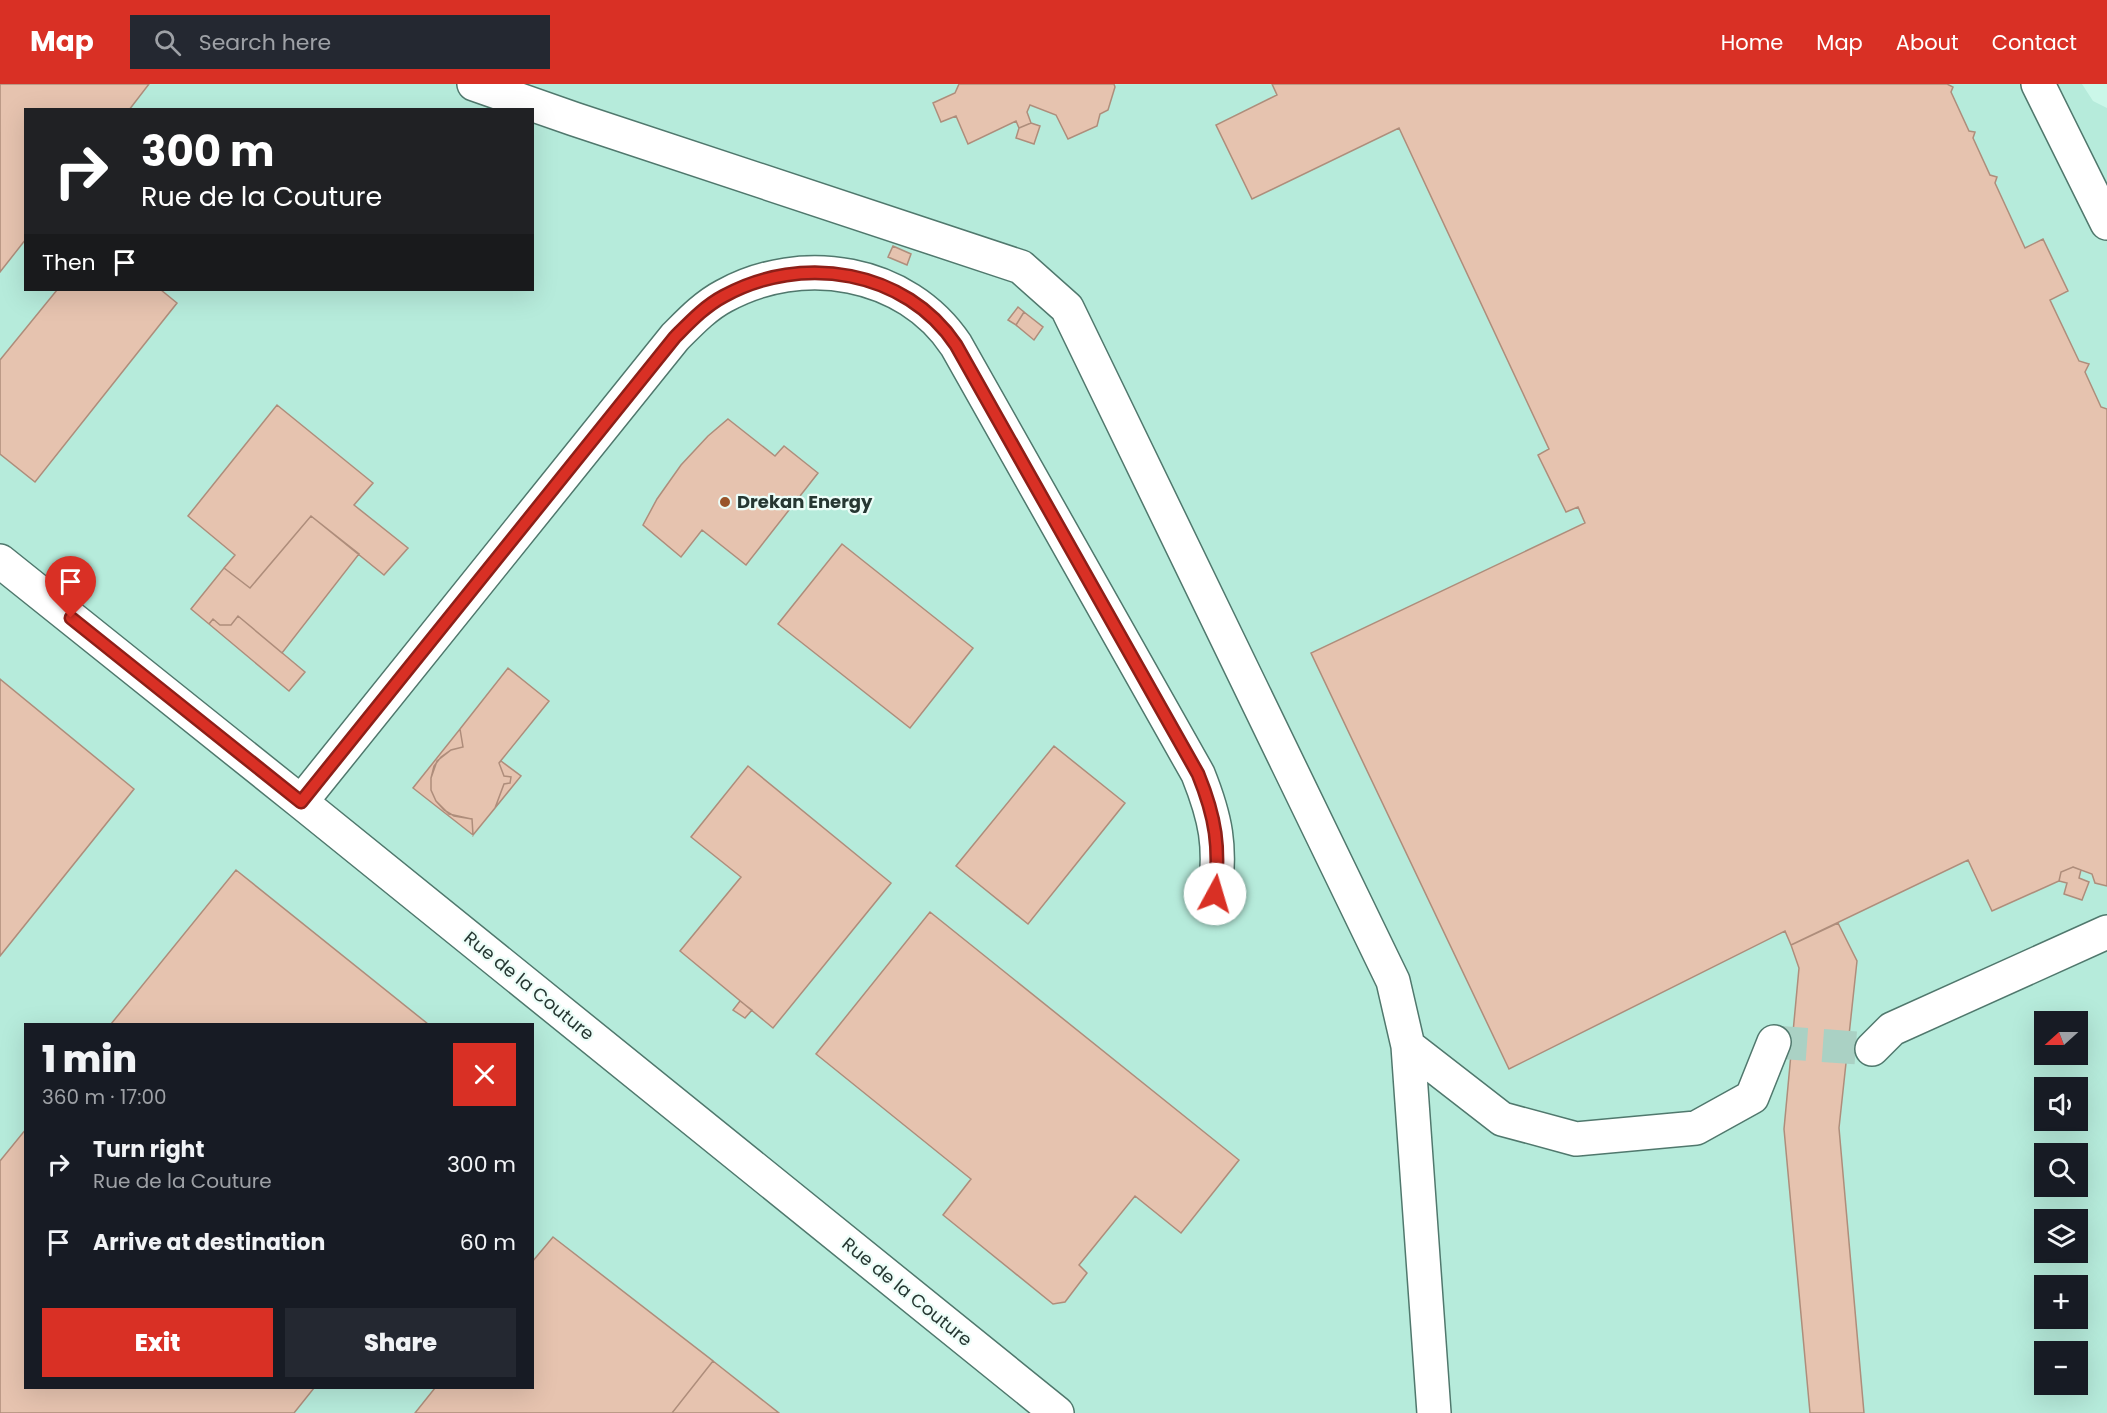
<!DOCTYPE html>
<html lang="en">
<head>
<meta charset="utf-8">
<style>
	body { margin:0; font-family:Poppins,sans-serif; background:#242831; color:#f1f3f6; height:100vh; display:flex; flex-direction:column; font-size:22px; white-space:nowrap }
	* { box-sizing:border-box; margin:0 }
	p { font-size:20px; color:#9ea1a6 }
	.icon { flex:none; width:33px; height:33px; fill:none; stroke:currentColor; stroke-width:2; stroke-linecap:round; stroke-linejoin:round }
	.map { position:relative; flex:1; overflow:hidden }
	.sheet { position:absolute; left:24px; top:939px; width:510px; height:366px; display:flex; flex-direction:column; background:#171b24; border-radius:0px; box-shadow:0 6px 24px #0002 }
	.sheet>* { flex:none }
	.guide { position:absolute; left:24px; top:24px; width:510px; height:183px; border-radius:0px; box-shadow:0 6px 24px #0002; background:#202124; color:#fff; overflow:hidden }
	.needle { width:39px; rotate:249deg }
	.buttons { position:absolute; left:2034px; top:927px; display:grid; gap:12px }
	.buttons a { display:grid; place-items:center; width:54px; height:54px; border-radius:0px; background:#171b24; box-shadow:0 6px 24px #0002; font-size:30px }
	.pin { position:absolute; display:grid; place-items:center; width:51px; height:51px; color:#fff; margin:-62px -26px; border-radius:50% 50% 50% 0; rotate:-45deg; box-shadow:0 0 6px #0007 }
	.pin .icon { rotate:45deg }
	.me { position:absolute; width:66px; margin:-33px; rotate:6deg; stroke-linejoin:round; filter:drop-shadow(0 0 4px #0008) }
	.turn { display:flex; align-items:center; gap:21px; height:126px; padding:0 18px; font-size:27px }
	.turn .icon { width:78px; height:78px; stroke-width:2.5 }
	.turn b { display:block; font-size:42px; line-height:51px }
	.then { display:flex; align-items:center; height:57px; padding:0 18px; background:#0003; gap:12px; font-size:22px }
	.round { display:grid; place-items:center; flex:none; width:63px; height:63px; border-radius:0px; background:#242831 }
	.head { display:flex; align-items:center; justify-content:space-between; height:102px; padding:0 18px }
	h1 { font-size:36px; font-weight:800; line-height:45px }
	.action { display:flex; gap:12px; margin-top:auto; padding:12px 18px }
	.action a { flex:1; height:69px; border-radius:0px; background:#d93025; color:#fff; font-size:24px; font-weight:800; line-height:69px; text-align:center }
	.action a+a { background:#242831; color:#f1f3f6 }
	ul { padding:0; list-style:none }
	li { display:flex; align-items:center; gap:18px; height:78px; padding:0 18px }
	li div { flex:1 }
	li b { display:block; font-size:22px }
	li em { font-style:normal }
	header { display:flex; align-items:center; gap:36px; box-sizing:border-box; height:84px; padding:0 30px; background:#d93025; color:#fff }
	header strong { font-size:28px }
	nav { display:flex; gap:33px; margin-inline-start:auto; font-size:21px }
	.search { width:420px; height:54px; background:#242831; display:flex; align-items:center; gap:15px; box-sizing:border-box; padding:0 21px; border-radius:0px; color:#9ea1a6; font-size:22px }
	.map>svg:first-child { display:block }
	.built { fill:#b6ebdb; fill-rule:evenodd }
	.building { fill:#e6c3af; stroke:#ae8d7b; stroke-width:1.5 }
	.lines { fill:none; stroke-linecap:round; stroke-linejoin:round }
	.street-tunnel { stroke:#aad1c4; stroke-width:33; stroke-dasharray:33 16; stroke-linecap:butt }
	.street-casing { stroke:#50786d; stroke-width:36 }
	.street { stroke:#fff; stroke-width:33 }
	.route-casing { stroke:#8d1f18; stroke-width:15 }
	.route { stroke:#d93025; stroke-width:10 }
	.poi-dot { fill:#995429; stroke:#ecfdf8; stroke-width:2 }
	.labels { text-anchor:middle; stroke-width:4.5; stroke-linejoin:round; paint-order:stroke }
	.poi-label { font-size:18px; font-weight:bold; fill:#263732; stroke:#ecfdf8; text-anchor:start }
	.street-label { font-size:18px; fill:#263732; stroke:#ecfdf8 }
</style>
</head>
<body>
<header>
<strong>Map</strong>
<div class="search"><svg class="icon" aria-label="search" viewBox="0 0 24 24"><circle cx="10" cy="10" r="6"/><path d="M15 15l6 6"/></svg>Search here</div>
<nav><a>Home</a><a>Map</a><a>About</a><a>Contact</a></nav>
</header>
<div class="map">
<svg width="2107" height="1329" viewBox="0 0 2107 1329">
	<rect width="100%" height="100%" fill="#cbf7e9"/>
	<path class="built" d="M0 0H2082L2093 17 2107 24V1329H0ZM26 26H532V206H26ZM2044 938H2078V970H2044ZM26 940H532V1304H26ZM2044 1004H2078V1036H2044ZM2044 1070H2078V1102H2044ZM2044 1136H2078V1168H2044ZM2044 1202H2078V1234H2044ZM2044 1268H2078V1300H2044Z"/>
	<path class="building" d="M0 0H149L129 26H26V155L0 188Z
		M959 0H1114L1115 3 1108 26 1100 30 1097 42 1068 55 1056 31 1030 21 1027 28 1031 39 1019 44 1016 37 968 60 956 32 941 38 933 19 955 9Z
		M1272 0H1947L1953 3 1951 8 1969 47 1975 48 1973 54 1990 91 1997 93 1995 99 2025 164 2043 155 2068 207 2050 216 2079 277 2089 280 2085 288 2101 323 2107 325V802L2095 799 2092 790 2073 783 2061 788 2059 797 1992 827 1968 776 1791 861 1785 847 1509 985 1311 569 1585 439 1578 423 1566 428 1538 371 1549 365 1399 44 1252 115 1216 41 1277 11Z
		M1031 39 1040 42 1034 60 1016 54 1019 44Z
		M893 162 911 170 907 181 888 173Z
		M57 206H161L177 219 35 398 0 370V276Z
		M1018 223 1024 228 1016 241 1008 236Z
		M1024 228 1043 243 1034 256 1016 241Z
		M277 321 373 399 354 421 408 464 384 491 311 432 250 504 224 484 235 471 188 432Z
		M728 335 775 372 784 362 818 389 746 481 702 446 681 473 643 441 657 415 681 381 708 352Z
		M311 432 359 470 282 569 238 532 231 541H220L213 535 209 540 191 525 224 484 250 504Z
		M842 460 973 564 910 644 778 540Z
		M238 532 305 588 289 607 209 540 213 535 220 541H231Z
		M508 584 549 617 499 679 504 692 511 693 510 699 504 700 495 724 473 751 472 735 449 730 436 717 431 706V694L434 682 441 673 451 666 463 663 460 645Z
		M0 595 134 705 0 872Z
		M460 645 463 663 451 666 437 677 431 694V706L436 717 444 726 454 732 472 735 473 751 413 704Z
		M1054 662 1125 719 1028 840 956 782Z
		M501 677 521 692 495 724 504 700 510 699 511 693 504 692 499 679Z
		M748 682 891 799 773 944 680 867 741 793 691 753Z
		M2073 783 2081 786 2079 794 2089 798 2082 816 2064 810 2067 799 2059 797 2061 788Z
		M236 786 428 940H111Z
		M930 828 1239 1076 1181 1149 1135 1112 1079 1181 1087 1189 1065 1218 1053 1220 943 1131 971 1095 816 970Z
		M1838 839 1857 877 1839 1044 1864 1329H1810L1784 1045 1799 884 1791 861Z
		M740 917 752 926 745 934 733 926Z
		M26 1045V1304H314L294 1329H0V1077Z
		M553 1153 713 1277 672 1329H415L435 1304H532V1178Z
		M713 1277 779 1329H672Z"/>
	<g class="lines">
		<path class="street-tunnel" d="M1774 958 1872 965"/>
		<defs>
			<path id="street" d="M474 0 574 35 1021 183 1067 224 1393 897 1408 962 1434 1329
				M2038 0 2107 139
				M0 477 301 718 1057 1329
				M301 718 675 253C690 238 705 222 724 212 802 169 906 186 956 261L1198 690C1216 735 1221 762 1215 810
				M1408 962 1502 1035 1576 1055 1696 1044 1752 1013 1774 958
				M1872 965 1892 945 2107 848"/>
		</defs>
		<use href="#street" class="street-casing"/>
		<use href="#street" class="street"/>
	</g>
	<g class="lines">
		<defs>
			<path id="route" d="M71 534 301 718 675 253C690 238 705 222 724 212 802 169 906 186 956 261L1198 690C1216 734 1220 763 1215 810"/>
		</defs>
		<use href="#route" class="route-casing"/>
		<use href="#route" class="route"/>
	</g>
	<circle class="poi-dot" cx="725" cy="418" r="6"/>
	<g class="labels">
		<g class="poi-label">
			<text x="737" y="424">Drekan Energy</text>
		</g>
		<g class="street-label">
			<text transform="translate(529 902) rotate(39)" y="6">Rue de la Couture</text>
			<text transform="translate(907 1208) rotate(39)" y="6">Rue de la Couture</text>
		</g>
	</g>
</svg>
<div class="buttons">
<a><svg class="needle" viewBox="-14 -14 28 28"><path d="M0-13l5 13h-10z" fill="#e53935"/><path d="M0 13l5-13h-10z" fill="#9ea1a6"/></svg></a>
<a><svg class="icon" aria-label="sound" viewBox="0 0 24 24"><path d="M4 9h4l5-4v14l-5-4H4zM17 9q2 3 0 6"/></svg></a>
<a><svg class="icon" aria-label="search" viewBox="0 0 24 24"><circle cx="10" cy="10" r="6"/><path d="M15 15l6 6"/></svg></a>
<a><svg class="icon" aria-label="layers" viewBox="0 0 24 24"><path d="M12 4l9 5-9 5-9-5zM3 14l9 5 9-5"/></svg></a>
<a>+</a>
<a>−</a>
</div>
<div class="pin" style="left:71px;top:534px;background:#d93025"><svg class="icon" aria-label="arrive" viewBox="0 0 24 24"><path d="M6 21V4h12l-3 4 3 4H6"/></svg></div>
<svg class="me" style="left:1215px;top:810px" viewBox="-20 -20 40 40"><circle r="19" fill="#fff"/><path d="M0-13L10 11 0 6-10 11z" fill="#d93025"/></svg>
<div class="guide">
<div class="turn"><svg class="icon" aria-label="right" viewBox="0 0 24 24"><path d="M7 20v-9h11M14 6l5 5-5 5"/></svg><div><b>300 m</b>Rue de la Couture</div></div>
<div class="then">Then<svg class="icon" aria-label="arrive" viewBox="0 0 24 24"><path d="M6 21V4h12l-3 4 3 4H6"/></svg></div>
</div>
<section class="sheet">
<div class="head"><div><h1>1 min</h1><p>360 m · 17:00</p></div><a class="round" style="background:#d93025;color:#fff"><svg class="icon" aria-label="close" viewBox="0 0 24 24"><path d="M6 6l12 12M18 6L6 18"/></svg></a></div>
<ul>
<li><svg class="icon" aria-label="right" viewBox="0 0 24 24"><path d="M7 20v-9h11M14 6l5 5-5 5"/></svg><div><b>Turn right</b><p>Rue de la Couture</p></div><em>300 m</em></li>
<li><svg class="icon" aria-label="arrive" viewBox="0 0 24 24"><path d="M6 21V4h12l-3 4 3 4H6"/></svg><div><b>Arrive at destination</b></div><em>60 m</em></li>
</ul>
<div class="action"><a>Exit</a><a>Share</a></div>
</section>
</div>
</body>
</html>
